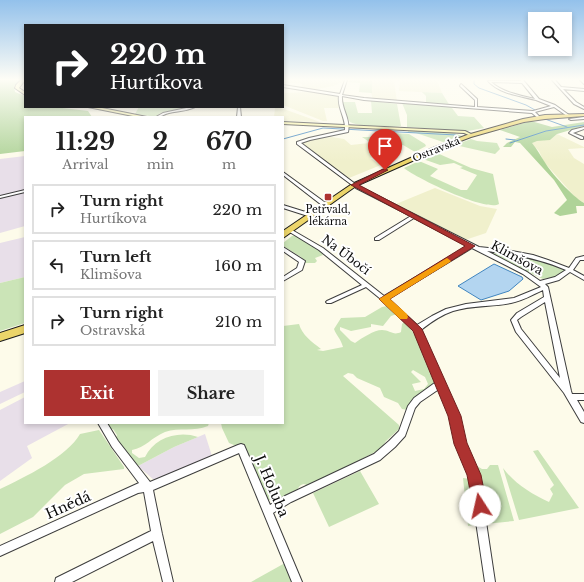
<!DOCTYPE html>
<html lang="en">
<head>
<meta charset="utf-8">
<style>
	body { margin:0; font-family:"Libre Baskerville",serif; background:#f2f2f2; color:#222; height:100vh; display:flex; flex-direction:column; font-size:15px; white-space:nowrap }
	* { box-sizing:border-box; margin:0 }
	p { font-size:13px; color:#767676 }
	.icon { flex:none; width:22px; height:22px; fill:none; stroke:currentColor; stroke-width:2; stroke-linecap:round; stroke-linejoin:round }
	.map { position:relative; flex:1; overflow:hidden }
	.side { position:absolute; left:24px; top:116px; width:260px; height:308px; display:flex; flex-direction:column; background:#fff; border-radius:0px; box-shadow:0 2px 6px #0003 }
	.side>* { flex:none }
	.banner { position:absolute; left:24px; top:24px; width:260px; height:84px; border-radius:0px; box-shadow:0 2px 6px #0003; background:#202124; color:#fff; overflow:hidden }
	.fabs { position:absolute; left:528px; top:12px; display:grid; gap:8px }
	.fabs a { display:grid; place-items:center; width:44px; height:44px; border-radius:0px; background:#fff; box-shadow:0 2px 6px #0003; font-size:20px }
	.pin { position:absolute; display:grid; place-items:center; width:34px; height:34px; color:#fff; margin:-41px -17px; border-radius:50% 50% 50% 0; rotate:-45deg; box-shadow:0 0 4px #0007 }
	.pin .icon { rotate:45deg }
	.me { position:absolute; width:44px; margin:-22px; rotate:350deg; stroke-linejoin:round; filter:drop-shadow(0 0 3px #0008) }
	.turn { display:flex; align-items:center; gap:14px; height:84px; padding:0 20px; font-size:18px }
	.turn .icon { width:52px; height:52px; stroke-width:2.5 }
	.turn b { display:block; font-size:28px; line-height:34px }
	.eta { display:flex; justify-content:space-evenly; align-items:center; height:68px; text-align:center }
	.eta b { font-size:24px; font-weight:800; line-height:28px }
	.action { display:flex; gap:8px; margin-top:auto; padding:8px 20px }
	.action a { flex:1; height:46px; border-radius:0px; background:#ad3230; color:#fff; font-size:16px; font-weight:800; line-height:46px; text-align:center }
	.action a+a { background:#f2f2f2; color:#222 }
	ul { padding:0; list-style:none }
	li { display:flex; align-items:center; gap:12px; height:50px; margin:0 8px 6px; padding:0 12px; border:2px solid #e0e0e0; border-radius:0px }
	li div { flex:1 }
	li b { display:block; font-size:15px }
	li em { font-style:normal }
	.map>svg:first-child { display:block }
	.industrial { fill:#e8dfe9 }
	.farmland { fill:#f0f0cc }
	.green { fill:#cbe4b7; fill-rule:evenodd }
	.forest { fill:#afd398 }
	.water { fill:#b3d5f0; stroke:#4085c0 }
	.lines { fill:none; stroke-linecap:round; stroke-linejoin:round }
	.stream { stroke:#4085c0; stroke-width:1 }
	.street-casing { stroke:#3d3d3d; stroke-width:2 }
	.secondary-casing { stroke:#2c2c2c; stroke-width:2 }
	.primary-casing { stroke:#1b1b1b; stroke-width:2 }
	.street { fill:#fff; fill-rule:evenodd }
	.secondary { fill:#f8f4aa; fill-rule:evenodd }
	.primary { fill:#ecd56a; fill-rule:evenodd }
	.route { fill:#ad3230; stroke:#70201f }
	.slow { fill:#f59e0b }
	.poi-dot { fill:#ad3230; stroke:#fff; stroke-width:1.5 }
	.labels { text-anchor:middle; stroke-width:4; stroke-linejoin:round; paint-order:stroke }
	.far-street-label { font-size:10px; fill:#0a0a0a; stroke:#fff }
	.far-poi-label { font-size:10px; fill:#0a0a0a; stroke:#fff }
	.street-label { font-size:12px; fill:#0a0a0a; stroke:#fff }
	.near-street-label { font-size:14px; fill:#0a0a0a; stroke:#fff }
</style>
</head>
<body>
<div class="map">
<svg width="584" height="582" viewBox="0 0 584 582">
	<rect width="100%" height="100%" fill="#fdfbea"/>
	<path class="industrial" d="M25 156V226L0 233V159Z
		M25 237V277L0 283V243Z
		M25 381V392L0 404V392Z
		M25 397V423H70L27 446 32 458 0 481V410Z
		M205 434 212 456 154 480 138 466 174 447Z"/>
	<path class="farmland" d="M286 80H345V81L333 86 312 90 299 88 302 86V84L297 83H283Z
		M372 80H394L397 102 373 100 371 92Z
		M400 80H437L442 93 399 91Z
		M312 92 339 97 340 108H324L327 121H323L283 105V93Z
		M275 108H281L320 122 283 121V117H274Z
		M557 134 584 147V148L568 149 574 158 584 164V203L576 198 544 162 539 151 531 143 536 140H550Z
		M332 137 344 139 351 145 369 143 380 151 381 154 370 158 381 165 349 178 299 143 310 140Z
		M435 188 480 206 497 209 486 233 465 240 396 204Z"/>
	<path class="green" d="M351 80H372V93L359 92 360 83 348 82Z
		M422 92 442 93 450 106H449L452 108 458 116 474 117 484 128 468 131 407 127V115L402 103 433 105 426 103V96Z
		M371 101 397 104 401 126C390 128 360 127 350 122L345 113 342 102H355L358 113H372Z
		M139 107H192L176 111 160 113 157 117 135 114Z
		M407 130 454 133 462 136 443 142 416 133H409Z
		M394 133 409 134 425 144 426 146 415 152 403 145 380 149 362 137H375Z
		M471 139 477 141 497 143 500 149 495 154 455 145Z
		M437 153 471 168 493 174 499 204C486 212 416 178 404 168L419 161 438 169 430 176 461 190H467L477 175 460 168 463 167 454 163 440 165 423 159Z
		M296 235 320 250 323 255 315 258 317 261 315 263H305L301 257 283 246V243L292 236Z
		M488 251 529 257 566 270 560 276 543 279 488 253Z
		M25 277V323L0 331V283Z
		M387 306 397 314 391 316 383 326 371 324V327L351 331 340 327V330L351 341 355 343C362 338 374 330 382 330 390 330 393 336 401 332L402 324 405 321 418 340 434 375 435 381C427 392 413 396 408 410L402 409 398 403 384 397 380 388 357 378 353 374 348 373 343 376 399 425V429L386 441 381 449 309 486 304 484C298 485 299 489 295 492 288 498 275 503 267 499L244 449 229 443 222 428 221 423H283V326L299 324C302 335 312 342 321 349L317 350 323 351 343 347C341 339 336 335 334 329L341 318 365 317 382 307ZM413 370 425 377 428 384 424 389 415 391 412 384 421 382 411 372Z
		M104 423H209L208 426C194 432 179 427 165 432 152 437 145 448 132 450V453L139 458 145 457C154 438 178 430 198 437L174 447 138 466 130 459 115 440 117 435 113 429 109 430Z
		M99 430 124 467V469L84 474 65 485 33 517 0 534V489C25 477 67 457 80 434Z
		M538 450 579 508 519 520 503 468C514 483 531 494 549 502L553 494 550 489 554 485 533 451Z
		M474 464 482 469H487L490 465H498L514 521 485 524Z
		M360 471 379 504 329 527 313 493Z
		M463 478 470 479 480 524 468 526Z
		M285 563 293 582H251Z"/>
	<path class="forest" d="M0 80H20L14 86 15 92 25 96V107H54L88 111 92 117H107H25V151L0 154Z
		M531 121 552 127 584 122V126L557 134 550 140 537 141 532 143C537 149 540 155 544 161 551 173 572 196 584 203V206H576L577 213 560 216 554 213 567 200 554 180 520 143 515 142 511 147H503L507 143 520 137 500 130Z"/>
	<path class="water" d="M494 264 522 277 523 279 509 291 481 300 458 286Z"/>
	<g class="lines">
		<path class="stream" d="M474 80V84L479 88 526 105 535 110
			M545 119 567 127
			M283 139 323 128 456 135
			M506 139 515 140
			M510 143 546 131 584 125"/>
		<defs>
			<path id="street" d="M345 80H347L342 95 364 98 475 107V100L460 86 461 84 477 99V107L533 111 551 106C546 104 541 102 536 100 520 96 500 94 488 81H521L520 80H523L539 99 555 105 569 115 567 116 554 107 535 112 541 118 539 119 532 113 364 100 342 96C341 109 351 119 348 132L310 140 301 143 358 186 479 247 507 250 533 255 548 260 569 268 576 258 584 256V260H580L573 270 584 276V280L570 272 559 280 545 284 548 287 571 391 572 394H584V400H577L584 412V423L581 422 564 393 516 332 511 320 517 313 544 297 543 290C532 295 522 301 511 303 492 307 472 305 453 311 441 315 431 322 421 330L443 380 445 383 444 384 458 416 464 444 479 475 495 582H485L469 475 456 444 450 416 439 389 420 402 415 408 405 436 395 447 380 460 291 502 273 513 302 582H292L239 453 153 490 162 534 173 582H163L153 541 72 582H55L56 578 151 531 144 492 138 493 0 556V546L139 483 112 447 98 423H107L118 441 150 482 238 445 241 444 244 445 270 505 285 496 374 454 389 441 399 431 408 406 414 398 436 382 414 330 382 300 366 287 331 303H327L326 302 327 301 362 285 319 250 288 231V230H292L323 248 384 296 468 246 414 218 379 240H375V238L411 216 356 188 297 144V142L309 138 345 130C346 118 337 108 339 96L283 87V85L340 94ZM491 82 522 83 535 99C521 96 502 92 491 82ZM472 248 523 274 541 287 514 298 466 304 446 309 432 316 417 325 388 299ZM487 251C514 254 541 259 566 270L555 277 540 281 527 272ZM545 302 560 378 521 329 517 320 521 317Z
				M552 80H555L561 87 584 89V91L563 89 576 102 584 107V109L574 104Z
				M580 80H583L584 82V84Z
				M191 107H195C187 111 178 111 169 113 164 114 161 117 156 117L163 113Z
				M238 107H240L241 117H237Z
				M584 117V119L571 120 569 119Z
				M584 127V129L573 133 583 137V139H581L569 133 572 130Z
				M283 172 327 204V206H323L283 175Z
				M25 190V192L0 198V196Z
				M283 205 312 214V216H308L283 208Z
				M283 247 305 261 302 270 283 281V277L297 268 299 262 283 251Z"/>
			<path id="secondary" d="M21 80H25L19 88 25 92V95L15 88 16 85Z
				M88 107H97L147 117H138Z
				M283 122 465 131 473 135 471 136 464 133 283 124Z"/>
			<path id="primary" d="M584 114V116L545 119 524 122 471 137 437 150 356 186 283 238V231L352 184 433 148 467 135 523 119 545 115Z
				M25 325V333L0 341V333Z"/>
		</defs>
		<use href="#street" class="street-casing"/>
		<use href="#secondary" class="secondary-casing"/>
		<use href="#primary" class="primary-casing"/>
		<use href="#street" class="street"/>
		<use href="#secondary" class="secondary"/>
		<use href="#primary" class="primary"/>
	</g>
	<linearGradient id="sky" x2="0" y2="1"><stop stop-color="#93c1eb"/><stop offset="0.49" stop-color="#fefdf6"/><stop offset="1" stop-color="#fefdf6" stop-opacity="0"/></linearGradient>
	<rect width="584" height="162" fill="url(#sky)"/>
	<path class="route" d="M383 169 388 170 359 185 475 246 390 299 422 329 461 416 467 443 481 475 487 506 485 511 480 513 474 511 467 475 454 444 448 416 413 331 379 299 465 246 351 185Z"/>
	<path class="slow" d="M447 258 451 261 450 262 390 299 407 314 408 317 407 319H400L379 299Z"/>
	<rect class="poi-dot" x="324" y="193" width="8" height="8" rx="2"/>
	<g class="labels">
		<g class="far-street-label">
			<text transform="translate(436 149) rotate(-22)" y="4">Ostravská</text>
		</g>
		<g class="far-poi-label">
			<text x="328" y="213">Petřvald,<tspan x="328" dy="12">lékárna</tspan></text>
		</g>
		<g class="street-label">
			<text transform="translate(346 255) rotate(37)" y="4">Na Úbočí</text>
			<text transform="translate(517 258) rotate(29)" y="4">Klimšova</text>
		</g>
		<g class="near-street-label">
			<text transform="translate(272 486) rotate(67)" y="5">J. Holuba</text>
			<text transform="translate(68 505) rotate(-24)" y="5">Hnědá</text>
		</g>
	</g>
</svg>
<div class="fabs">
<a><svg class="icon" aria-label="search" viewBox="0 0 24 24"><circle cx="10" cy="10" r="6"/><path d="M15 15l6 6"/></svg></a>
</div>
<div class="pin" style="left:385px;top:170px;background:#d93025"><svg class="icon" aria-label="arrive" viewBox="0 0 24 24"><path d="M6 21V4h12l-3 4 3 4H6"/></svg></div>
<svg class="me" style="left:480px;top:506px" viewBox="-20 -20 40 40"><circle r="19" fill="#fff"/><path d="M0-13L10 11 0 6-10 11z" fill="#ad3230"/></svg>
<div class="banner">
<div class="turn"><svg class="icon" aria-label="right" viewBox="0 0 24 24"><path d="M7 20v-9h11M14 6l5 5-5 5"/></svg><div><b>220 m</b>Hurtíkova</div></div>
</div>
<section class="side">
<div class="eta">
<div><b>11:29</b><p>Arrival</p></div>
<div><b>2</b><p>min</p></div>
<div><b>670</b><p>m</p></div>
</div>
<ul>
<li><svg class="icon" aria-label="right" viewBox="0 0 24 24"><path d="M7 20v-9h11M14 6l5 5-5 5"/></svg><div><b>Turn right</b><p>Hurtíkova</p></div><em>220 m</em></li>
<li><svg class="icon" aria-label="left" viewBox="0 0 24 24"><path d="M17 20v-9H6M10 6l-5 5 5 5"/></svg><div><b>Turn left</b><p>Klimšova</p></div><em>160 m</em></li>
<li><svg class="icon" aria-label="right" viewBox="0 0 24 24"><path d="M7 20v-9h11M14 6l5 5-5 5"/></svg><div><b>Turn right</b><p>Ostravská</p></div><em>210 m</em></li>
</ul>
<div class="action"><a>Exit</a><a>Share</a></div>
</section>
</div>
</body>
</html>
